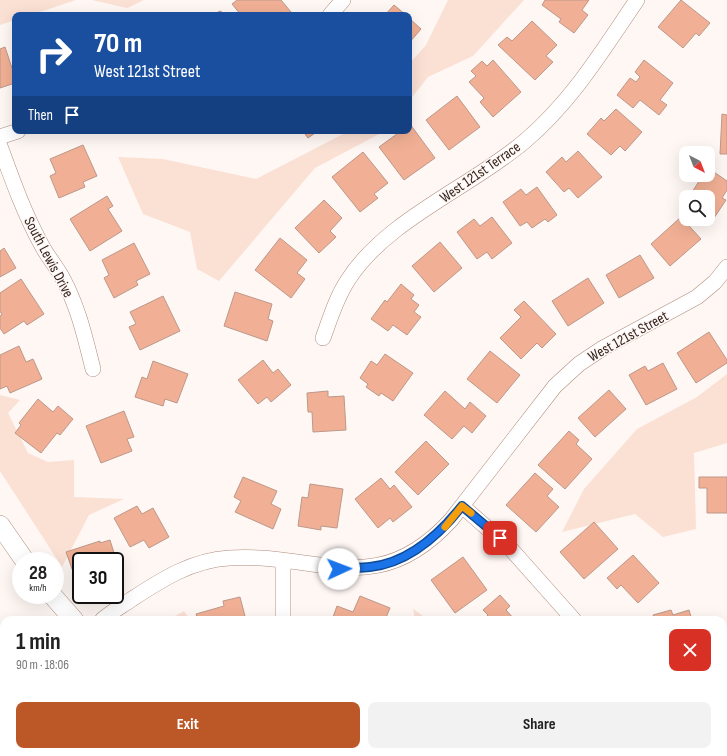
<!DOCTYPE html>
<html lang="en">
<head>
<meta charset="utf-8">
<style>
	body { margin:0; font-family:"Sofia Sans Condensed",sans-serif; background:#f2f2f2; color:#222; height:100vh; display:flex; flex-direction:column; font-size:15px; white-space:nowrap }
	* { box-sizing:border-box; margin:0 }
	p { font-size:13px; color:#767676 }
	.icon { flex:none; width:22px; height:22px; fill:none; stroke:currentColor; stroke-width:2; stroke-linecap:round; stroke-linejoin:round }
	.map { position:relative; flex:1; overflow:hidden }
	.side { position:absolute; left:0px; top:616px; width:727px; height:140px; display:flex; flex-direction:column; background:#fff; border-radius:12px 12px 0 0; box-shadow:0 4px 16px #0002 }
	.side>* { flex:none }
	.guide { position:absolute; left:12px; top:12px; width:400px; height:122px; border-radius:8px; box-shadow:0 4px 16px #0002; background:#1a4fa0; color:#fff; overflow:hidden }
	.needle { width:26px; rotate:138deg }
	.tools { position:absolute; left:679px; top:146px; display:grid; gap:8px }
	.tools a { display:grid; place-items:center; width:36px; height:36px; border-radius:8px; background:#fff; box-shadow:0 4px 16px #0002; font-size:20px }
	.speed { position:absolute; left:12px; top:552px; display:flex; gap:8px; font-size:20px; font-weight:700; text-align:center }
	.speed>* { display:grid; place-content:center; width:52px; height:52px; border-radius:50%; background:#fff; box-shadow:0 4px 16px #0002; line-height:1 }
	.speed small { font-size:10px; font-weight:400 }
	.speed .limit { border:2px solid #111; border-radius:6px; background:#fff; color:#111 }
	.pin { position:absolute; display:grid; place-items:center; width:34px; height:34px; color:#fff; margin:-17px; border-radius:8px; box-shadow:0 2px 6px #0006 }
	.me { position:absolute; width:44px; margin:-22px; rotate:88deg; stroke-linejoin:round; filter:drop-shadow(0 0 3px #0008) }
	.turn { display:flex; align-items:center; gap:14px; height:84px; padding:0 16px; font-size:18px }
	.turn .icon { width:52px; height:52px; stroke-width:2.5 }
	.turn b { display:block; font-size:28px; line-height:34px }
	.then { display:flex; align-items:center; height:38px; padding:0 16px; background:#0003; gap:8px; font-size:15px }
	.round { display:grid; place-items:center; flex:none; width:42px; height:42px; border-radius:8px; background:#f2f2f2 }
	.headline { display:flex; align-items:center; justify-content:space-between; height:68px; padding:0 16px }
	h1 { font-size:24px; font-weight:700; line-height:30px }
	.primary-button { display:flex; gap:8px; margin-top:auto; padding:8px 16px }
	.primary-button a { flex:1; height:46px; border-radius:8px; background:#bc5727; color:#fff; font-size:16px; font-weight:700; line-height:46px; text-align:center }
	.primary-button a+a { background:#f2f2f2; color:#222 }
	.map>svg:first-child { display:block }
	.green { fill:#fbe0d4 }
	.building { fill:#f1b095; stroke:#bc9889 }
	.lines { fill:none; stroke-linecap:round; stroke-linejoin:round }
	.minor-casing { stroke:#af8c7d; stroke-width:16 }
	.tertiary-casing { stroke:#af8c7d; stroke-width:20 }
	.minor { stroke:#fff; stroke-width:15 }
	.tertiary { stroke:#fff; stroke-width:19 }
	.route-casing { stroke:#114b97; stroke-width:10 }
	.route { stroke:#1a73e8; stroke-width:7 }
	.slow { stroke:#f59e0b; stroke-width:7 }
	.labels { text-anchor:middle; stroke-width:3; stroke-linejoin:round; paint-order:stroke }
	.street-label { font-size:15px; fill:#32241f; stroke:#fff7f4 }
</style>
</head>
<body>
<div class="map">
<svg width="727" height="756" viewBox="0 0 727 756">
	<rect width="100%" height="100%" fill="#fff7f4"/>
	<path class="green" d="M0 0H76L31 15H15V20L0 25Z
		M92 0H144L127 8Z
		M448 0H524L473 56 428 77 409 101V64L426 45Z
		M349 131H385L315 168 219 281 197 269 190 232 143 214 118 157 163 159 256 179Z
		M727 374V443L694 453 696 529 663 537 635 514 562 532 584 489 637 429 697 397Z
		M0 395 20 400 8 413 28 453 48 462 74 460V497L124 499 89 515 62 567 0 471Z
		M413 609 429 620H415Z
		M184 611 190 620H168Z
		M727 656V756H615L620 752H723V662Z
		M408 752H576L579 756H400Z"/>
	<path class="building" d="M237 0H281L291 12 287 15H241L232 4Z
		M545 0H589L582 10 588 15 574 33 559 22 561 19 542 5Z
		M681 0 710 23 699 36 696 33 683 48 658 27Z
		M394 5 406 15H385Z
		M221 11 222 15H210Z
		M409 18 421 29 409 43Z
		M532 21 557 45 546 56 553 62 535 80 498 45 507 37 512 41Z
		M5 47 15 77V83L0 88V49Z
		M493 60 521 92 493 117 480 102 484 98 469 82 476 76 471 71 482 61 487 66Z
		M644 60 673 83 660 100 667 105 659 115 640 100 633 108 617 95 630 78 636 82 640 77 635 72Z
		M457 96 480 127 449 150 426 120Z
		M616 109 642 132 625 151 620 146 611 155 587 134 601 118 604 121Z
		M722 114 727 115V154H720Z
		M410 124 435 158 404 180 379 147 401 131H409Z
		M303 131H318L308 138Z
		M83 145 97 176 83 182 85 187 59 198 50 176 56 173 50 159Z
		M578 151 602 177 578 198 569 188 564 192 546 172 562 157 566 162Z
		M363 152 388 183 374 194 378 198 360 212 332 177Z
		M708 168 727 181V190L722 198 726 200 714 218 708 213V197H689L703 175H708Z
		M537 187 557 215 548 222 545 219 532 228 527 222 520 226 503 202 521 189 526 195Z
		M107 196 113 206 108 209 122 231 90 251 70 219Z
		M324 200 342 218 330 231 336 237 319 253 295 228Z
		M492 217 512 243 492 259 487 252 477 259 457 232 474 219 480 226Z
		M681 217 701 239 670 266 651 244Z
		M280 238 307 260 297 273 305 279 291 298 255 270Z
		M440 242 462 268 434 292 412 266Z
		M134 243 150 274 136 281 138 285 114 298 104 278 109 275 102 260Z
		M4 248 16 268 0 277V251Z
		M640 255 654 278 619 298 606 275Z
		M588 278 604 303 568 326 552 301Z
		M21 279 44 314 27 325 24 321 4 334 0 328V316L2 315 0 311V293Z
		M401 284 414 295 411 299 419 305 414 312 421 317 407 335 393 325 388 331 371 319 385 300 387 302Z
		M235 292 272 304 268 319 273 321 267 341 224 326Z
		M163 296 180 331 140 350 129 327 136 324 130 312Z
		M524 301 556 334 542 348 537 343 521 359 500 338 521 317 514 310Z
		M709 332 727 360V363L696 383 677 353Z
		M19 346 26 362 33 359 42 379 10 393 7 386 0 389V355Z
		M490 351 520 375 497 403 467 379Z
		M385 354 413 373 393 401 381 393 379 396 366 387 368 384 360 378 371 361 377 365Z
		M263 360 273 373 278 369 291 385 271 402 267 397 258 404 238 380Z
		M153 361 188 374 177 403 165 399 163 406 135 397 142 377 147 379Z
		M663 363 677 389 646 405 629 375 645 366 648 371Z
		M609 390 626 409 595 437 578 418Z
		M328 391V397L344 396 346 430 313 432 312 412H308L307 393Z
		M445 391 465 409 470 402 486 416 472 433 464 426 452 439 424 415Z
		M38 399 53 412 58 406 73 419 60 435 57 433 41 453 15 433 21 425 19 423Z
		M124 411 134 437 127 439 132 451 101 463 86 426Z
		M569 431 579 440 576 444 592 459 565 489 538 465Z
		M426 441 449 464 418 495 395 472Z
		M535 473 553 489 547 496 559 507 536 532 506 505Z
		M243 477 277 491 271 504 281 509 273 529 235 512 241 501 234 497Z
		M699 477H727V513H707V488H699Z
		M381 478 390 489 394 485 412 507 393 522 390 518 378 528 355 499Z
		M310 484 343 489 337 528 321 526V530L298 526 302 497 308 498Z
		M137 506 142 514 153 508 169 537 149 548 144 540 130 547 114 518Z
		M594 522 618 549 584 579 560 552Z
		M110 540 118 566 115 567V561H81V578L76 580 66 552 100 541V543Z
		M633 555 659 583 638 603 621 585 617 589 607 578Z
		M463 557 487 590 455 613 431 580Z
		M500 595 510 606 506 610 515 620H483L488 615 483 610Z
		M360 596 390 608 385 620H332L337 606 353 612Z
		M240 597 246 620H198L196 614 224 606 223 601Z
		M671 610 673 615 689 610 692 620 696 618 697 620H655L653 615Z
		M321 752H370L363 756H323Z"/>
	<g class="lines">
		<defs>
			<path id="minor" d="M330 15 343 0
				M0 137 18 131
				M0 146C12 179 24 213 41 244 47 256 56 266 62 277 78 306 85 337 93 369
				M323 338C330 319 336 298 348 280 386 220 471 187 525 141 573 100 602 51 637 0
				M462 506 510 548 574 620
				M283 561V620
				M102 620C111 612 122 606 132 599 161 580 192 560 229 558 317 552 376 602 451 520L555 386 579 364 603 348 697 297 715 282 727 267
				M0 741 4 748"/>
			<path id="tertiary" d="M0 525 25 561
				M52 595 74 620
				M190 752 194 756"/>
		</defs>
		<use href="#minor" class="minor-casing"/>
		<use href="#tertiary" class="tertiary-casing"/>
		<use href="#minor" class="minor"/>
		<use href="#tertiary" class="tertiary"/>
	</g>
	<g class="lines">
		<defs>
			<path id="route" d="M339 569C350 568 360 568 370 567 409 563 439 535 462 506L500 538"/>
		</defs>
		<use href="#route" class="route-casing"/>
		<use href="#route" class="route"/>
		<path class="slow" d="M445 527 462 506 471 513"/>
	</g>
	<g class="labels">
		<g class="street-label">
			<text transform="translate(480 172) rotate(-35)" y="5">West 121st Terrace</text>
			<text transform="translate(49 257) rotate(62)" y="5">South Lewis Drive</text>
			<text transform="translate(628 336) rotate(-29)" y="5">West 121st Street</text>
		</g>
	</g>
</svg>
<div class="tools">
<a><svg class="needle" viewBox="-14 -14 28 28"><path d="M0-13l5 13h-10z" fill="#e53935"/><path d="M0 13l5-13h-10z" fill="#767676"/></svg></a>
<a><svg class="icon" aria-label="search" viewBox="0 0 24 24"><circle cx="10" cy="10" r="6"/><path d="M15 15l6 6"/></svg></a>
</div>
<div class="speed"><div>28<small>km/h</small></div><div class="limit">30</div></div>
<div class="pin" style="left:500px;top:538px;background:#d93025"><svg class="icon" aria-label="arrive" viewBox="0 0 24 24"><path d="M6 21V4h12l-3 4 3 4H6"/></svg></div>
<svg class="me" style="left:339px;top:569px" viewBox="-20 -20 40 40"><circle r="19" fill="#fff"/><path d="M0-13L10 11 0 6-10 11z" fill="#1a73e8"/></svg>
<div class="guide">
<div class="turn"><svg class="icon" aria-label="right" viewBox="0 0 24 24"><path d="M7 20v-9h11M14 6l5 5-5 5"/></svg><div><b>70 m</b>West 121st Street</div></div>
<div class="then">Then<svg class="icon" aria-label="arrive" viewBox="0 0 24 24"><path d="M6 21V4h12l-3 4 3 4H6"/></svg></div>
</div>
<section class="side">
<div class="headline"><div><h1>1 min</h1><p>90 m · 18:06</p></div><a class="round" style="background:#d93025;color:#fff"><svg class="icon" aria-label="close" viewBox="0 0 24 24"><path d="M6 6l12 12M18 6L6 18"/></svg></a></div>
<div class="primary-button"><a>Exit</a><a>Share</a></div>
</section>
</div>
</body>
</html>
